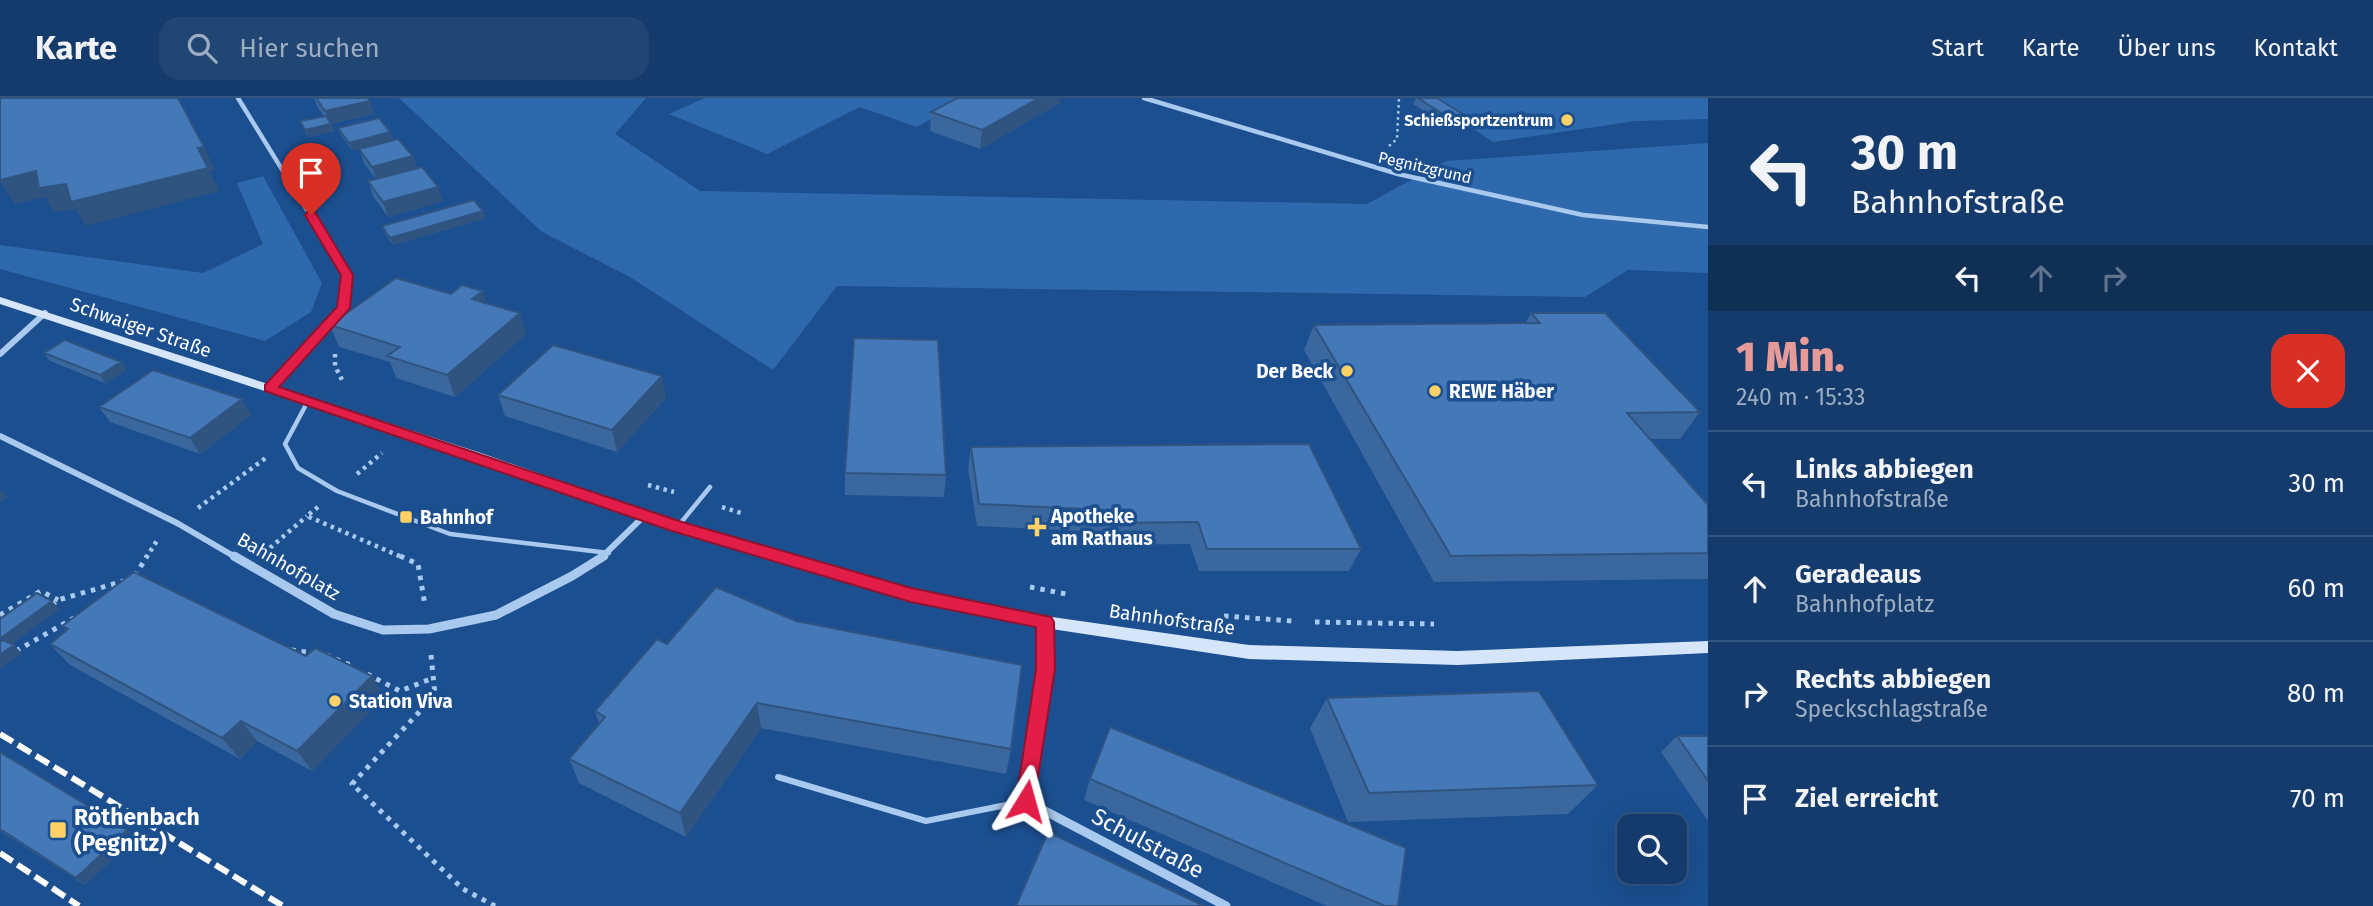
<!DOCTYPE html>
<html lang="de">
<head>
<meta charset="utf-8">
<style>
	body { margin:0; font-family:"Fira Sans",sans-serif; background:#214673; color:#f1f3f6; height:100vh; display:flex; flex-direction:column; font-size:26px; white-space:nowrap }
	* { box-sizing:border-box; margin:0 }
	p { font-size:23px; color:#9dadc1 }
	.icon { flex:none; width:38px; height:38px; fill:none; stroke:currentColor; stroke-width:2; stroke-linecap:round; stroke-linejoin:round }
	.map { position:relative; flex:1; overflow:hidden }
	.side { display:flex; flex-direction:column; background:#143b6b; width:665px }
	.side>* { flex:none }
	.banner { background:#143b6b; color:#f1f3f6; overflow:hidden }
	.controls { position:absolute; left:1617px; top:716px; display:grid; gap:14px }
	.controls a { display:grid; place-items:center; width:70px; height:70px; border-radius:14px; background:#143b6b; box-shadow:0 7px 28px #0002,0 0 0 2px #33557e; font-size:35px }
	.pin { position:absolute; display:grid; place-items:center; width:60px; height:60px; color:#fff; margin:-72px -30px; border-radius:50% 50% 50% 0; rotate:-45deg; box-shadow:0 0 7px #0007 }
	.pin .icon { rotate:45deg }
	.me { position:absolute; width:77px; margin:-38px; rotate:8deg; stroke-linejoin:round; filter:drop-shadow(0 0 5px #0008) }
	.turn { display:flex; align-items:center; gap:24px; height:147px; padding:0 28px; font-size:32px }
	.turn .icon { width:91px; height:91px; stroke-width:2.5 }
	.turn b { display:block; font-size:49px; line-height:60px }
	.lanes { display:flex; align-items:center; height:66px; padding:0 28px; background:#0003; justify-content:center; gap:35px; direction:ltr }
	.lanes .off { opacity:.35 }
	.round { display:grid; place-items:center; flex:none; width:74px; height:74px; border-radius:21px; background:#214673 }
	.head { display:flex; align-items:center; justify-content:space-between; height:119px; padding:0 28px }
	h1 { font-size:42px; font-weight:800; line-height:52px; color:#e69b98 }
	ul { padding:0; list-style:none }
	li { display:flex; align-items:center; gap:21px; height:105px; padding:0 28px; border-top:2px solid #33557e }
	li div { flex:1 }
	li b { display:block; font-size:26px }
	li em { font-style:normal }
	header { display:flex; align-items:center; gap:42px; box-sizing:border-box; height:98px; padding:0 35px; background:#143b6b; border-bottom:2px solid #33557e }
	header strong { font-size:33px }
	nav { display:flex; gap:38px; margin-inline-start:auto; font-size:24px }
	.search { width:490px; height:63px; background:#214673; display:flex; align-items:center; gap:18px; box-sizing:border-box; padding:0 24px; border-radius:21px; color:#9dadc1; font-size:26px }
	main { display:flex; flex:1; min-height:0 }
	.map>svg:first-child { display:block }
	.green { fill:#2e69ad }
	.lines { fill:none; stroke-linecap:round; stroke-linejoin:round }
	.path-far2 { stroke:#a9c9ee; stroke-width:2.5; stroke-dasharray:2.5 3.5; stroke-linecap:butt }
	.path-far1 { stroke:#a9c9ee; stroke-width:4.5; stroke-dasharray:3.5 4.5; stroke-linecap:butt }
	.path { stroke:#a9c9ee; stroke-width:5; stroke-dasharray:4.5 6; stroke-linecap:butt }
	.service-far1 { stroke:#a9c9ee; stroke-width:4.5 }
	.service { stroke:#a9c9ee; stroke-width:6 }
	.minor-far2 { stroke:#a9c9ee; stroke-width:4.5 }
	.minor-far1 { stroke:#a9c9ee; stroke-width:6 }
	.minor { stroke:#a9c9ee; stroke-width:9 }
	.secondary { fill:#d6e6fa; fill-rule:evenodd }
	.rail { stroke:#fff; stroke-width:6; stroke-dasharray:15 6; stroke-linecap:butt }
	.wall { fill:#3a679d }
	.shaded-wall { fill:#305480 }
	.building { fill:#4478b7; stroke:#305480; stroke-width:2 }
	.route { fill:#e11d48; stroke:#92132f; stroke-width:2 }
	.poi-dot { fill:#ffd166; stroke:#1b4f8f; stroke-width:2.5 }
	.labels { text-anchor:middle; stroke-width:7; stroke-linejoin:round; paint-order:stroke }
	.far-poi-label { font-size:16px; font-weight:bold; fill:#fff; stroke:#1b4f8f; text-anchor:end }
	.far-street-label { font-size:16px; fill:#fff; stroke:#1b4f8f }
	.street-label { font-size:19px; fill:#fff; stroke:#1b4f8f }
	.poi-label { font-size:19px; font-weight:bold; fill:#fff; stroke:#1b4f8f; text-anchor:start }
	.near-poi-label { font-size:23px; font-weight:bold; fill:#fff; stroke:#1b4f8f; text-anchor:start }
	.near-street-label { font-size:23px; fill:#fff; stroke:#1b4f8f }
</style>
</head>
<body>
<header>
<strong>Karte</strong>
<div class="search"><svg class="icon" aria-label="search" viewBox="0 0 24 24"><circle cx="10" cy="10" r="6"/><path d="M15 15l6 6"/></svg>Hier suchen</div>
<nav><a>Start</a><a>Karte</a><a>Über uns</a><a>Kontakt</a></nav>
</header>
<main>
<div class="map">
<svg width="1708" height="808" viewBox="0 0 1708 808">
	<rect width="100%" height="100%" fill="#1b4f8f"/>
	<path class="green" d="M399 0H646L615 36 700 93 1367 106 1446 63 1708 45V175L1628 172 1585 199 837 188 773 272 630 179 542 134Z
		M705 0H969L917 29 860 9 767 56 669 16Z
		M1428 0H1708V21L1636 23 1493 44Z
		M263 78 322 185 311 214 265 243 0 171V147L203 175 263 146 237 85Z"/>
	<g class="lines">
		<path class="path-far2" d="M1389 48 1397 41 1399 0"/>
		<path class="path-far1" d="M335 256V268L344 286
			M357 376 382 355
			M648 387 674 394
			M318 409 307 418 404 460
			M722 409 741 415
			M198 410 267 359
			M270 450 307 418
			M146 460 158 441"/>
		<path class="path" d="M400 458 418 466 425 507
			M135 478 147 458
			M1030 489 1066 496
			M52 507 58 502 124 483
			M0 517 41 493 58 502
			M1224 518 1292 523
			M1315 524 1434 526
			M291 552 314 555
			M16 553 74 520
			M326 557 350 567
			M431 557 435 597 352 686 463 791 495 808
			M367 576 400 593 433 580"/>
		<path class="service-far1" d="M308 303 285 346 298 370 337 393 450 436 609 455
			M679 427 710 389"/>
		<path class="service" d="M778 679 926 723 1026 703"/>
		<path class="minor-far2" d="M238 0 347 177 344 198
			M1144 0 1398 76 1583 117 1708 129"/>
		<path class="minor-far1" d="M0 256 45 215
			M270 290 343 210 345 196
			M0 338 177 425 237 460
			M601 460 644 418"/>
		<path class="minor" d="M234 458 334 516 383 532 429 531 496 517 572 478 604 458
			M1045 524V571L1026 703 1226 808"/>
		<path class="secondary" d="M0 199 484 356 649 414 911 491 1045 518 1249 547 1458 553 1708 543V555L1458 567 1249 561 1045 530 911 503 639 422 474 362 0 206Z"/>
		<path class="rail" d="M0 636 283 808
			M0 755 79 808"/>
	</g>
	<path class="wall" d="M314 0H368L374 16 331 26 334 33 308 39 300 23 324 18 318 10Z
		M1416 0H1437L1466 27 1449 29 1413 6Z
		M1060 5 980 51 930 33 931 14Z
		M338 30 390 34 392 42 352 52 341 37Z
		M359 51 413 58 417 70 443 103 388 119 373 98 368 83 376 81 364 65Z
		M486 120 393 147 385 136 382 128Z
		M487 205 526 236 455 299 396 280 390 264 339 249 330 227Z
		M1531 215 1700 314 1680 341H1650L1708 407V481L1434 484 1304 252 1314 227 1526 225Z
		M44 255 121 264 126 272 105 285 50 263Z
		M498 297 666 300 617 354 505 318Z
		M99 309 251 317 200 356 110 324Z
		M971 349 1361 451 1349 473H1199L1190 446 1104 447 1101 434 977 428 968 371Z
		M845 375 946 377 944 399 845 397Z
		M62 528 306 558 372 578 384 599 312 673 257 643 240 661 70 567 50 546 66 533Z
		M667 546 1011 651 1006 676 761 630 686 739 579 685 569 661 599 626 595 613Z
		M1327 600 1598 687 1568 716 1348 724 1310 630Z
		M1677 638H1708V723L1661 654Z
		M0 654 127 732 135 739 85 787 0 733Z
		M1090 681 1398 808H1327L1084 702Z"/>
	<path class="shaded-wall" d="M1039 0H1060V5L980 51 982 32Z
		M370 3 374 16 331 26 334 33 308 39 305 32 330 26 325 13Z
		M1469 20 1466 27 1449 29 1452 22Z
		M390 34 392 42 352 52 349 45Z
		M204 49 215 72 210 73 219 93 86 128 76 111 54 114 45 99 15 106 0 83V82L36 73Z
		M413 58 417 72 377 83 372 69Z
		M438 89 443 103 388 119 383 104Z
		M483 113 486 120 393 147 390 140Z
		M483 193 489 214 472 201Z
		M520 215 526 236 455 299 447 277Z
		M121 264 126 272 105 285 100 277Z
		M662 278 666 300 617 354 612 332Z
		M242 301 251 317 200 356 190 340Z
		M0 391 8 399 0 404Z
		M52 503 60 511 9 548 1 540Z
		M14 547 22 555 0 571V557Z
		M372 578 384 599 312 673 297 653Z
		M757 605 761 630 686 739 680 715Z
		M241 623 257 643 240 661 222 640Z
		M127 732 135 739 85 787 76 780Z"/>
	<path class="building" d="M0 0H178L204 49 198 50 208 70 71 104 66 86 39 90 36 73 0 82Z
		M316 0H368L370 3 325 13Z
		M957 0H1039L982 32 931 14Z
		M1418 0H1437L1469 20 1452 22Z
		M326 18 331 26 305 32 300 23Z
		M379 20 390 34 349 45 338 30Z
		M398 41 413 58 372 69 359 51Z
		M422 69 438 89 383 104 368 83Z
		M474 102 483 113 390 140 382 128Z
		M396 180 451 196 462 187 483 193 472 201 520 215 447 277 387 258 400 249 330 227Z
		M1531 215H1605L1700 314 1627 315 1708 407V455L1451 458 1314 227 1540 225Z
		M854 240 938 242 946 377 845 375Z
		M65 242 121 264 100 277 44 255Z
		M553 247 662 278 612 332 498 297Z
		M153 272 242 301 190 340 99 309Z
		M1309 346 1361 451H1207L1198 424 1109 425 1106 412 979 406 971 349Z
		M134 474 306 558 315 550 372 578 297 653 241 623 222 640 50 546 68 531 62 528Z
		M716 489 796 523 1022 567 1011 651 757 605 680 715 569 661 605 619 595 613 657 541 667 546Z
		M37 495 52 503 1 540 0 539V521Z
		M3 542 14 547 0 557V544Z
		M1539 593 1598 687 1369 695 1327 600Z
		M1110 629 1406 750 1398 808H1385L1090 681Z
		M1677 638H1708V683Z
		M0 654 127 732 76 780 0 731Z
		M1048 734 1204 808H1016Z"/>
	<path class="route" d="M307 114H315L353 177 350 210 279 289 682 424 911 490 1051 519 1054 524 1055 571 1033 710 1026 712 1019 710 1016 703 1036 571V529L911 504 672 433 265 293V287L337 209 341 177 305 117Z"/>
	<g class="poi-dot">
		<circle cx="1567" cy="22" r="7"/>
		<circle cx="1347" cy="273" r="7"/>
		<circle cx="1435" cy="293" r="7"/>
		<rect x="399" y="412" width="14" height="14" rx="3.5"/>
		<path d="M1033.5 418.5h7v7h7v7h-7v7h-7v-7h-7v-7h7z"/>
		<circle cx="335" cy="603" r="7"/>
		<rect x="49" y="723" width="18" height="18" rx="3.5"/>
	</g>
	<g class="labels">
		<g class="far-poi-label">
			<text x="1553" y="28">Schießsportzentrum</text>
		</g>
		<g class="far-street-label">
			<text transform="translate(1425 69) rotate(13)" y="6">Pegnitzgrund</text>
		</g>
		<g class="street-label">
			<text transform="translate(141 229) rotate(19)" y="7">Schwaiger Straße</text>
			<text transform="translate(289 468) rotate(30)" y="7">Bahnhofplatz</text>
			<text transform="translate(1172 521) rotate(8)" y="7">Bahnhofstraße</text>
		</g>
		<g class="poi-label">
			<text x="1333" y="280" text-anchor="end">Der Beck</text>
			<text x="1449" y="300">REWE Häber</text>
			<text x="1051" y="425">Apotheke<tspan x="1051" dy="22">am Rathaus</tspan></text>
			<text x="420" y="426">Bahnhof</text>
			<text x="349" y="610">Station Viva</text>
		</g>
		<g class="near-poi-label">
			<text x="74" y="727">Röthenbach<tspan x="74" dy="26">(Pegnitz)</tspan></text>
		</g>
		<g class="near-street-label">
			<text transform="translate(1148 745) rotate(28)" y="8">Schulstraße</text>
		</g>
	</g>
</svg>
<div class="controls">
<a><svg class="icon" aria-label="search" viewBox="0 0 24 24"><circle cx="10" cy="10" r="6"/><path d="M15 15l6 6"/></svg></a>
</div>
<div class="pin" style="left:311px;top:117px;background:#d93025"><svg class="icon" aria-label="arrive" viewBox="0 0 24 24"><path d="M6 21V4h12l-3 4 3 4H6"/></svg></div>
<svg class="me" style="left:1026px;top:703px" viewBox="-20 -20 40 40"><path d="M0-17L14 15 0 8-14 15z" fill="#e11d48" stroke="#fff" stroke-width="4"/></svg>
</div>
<section class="side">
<div class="banner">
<div class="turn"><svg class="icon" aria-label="left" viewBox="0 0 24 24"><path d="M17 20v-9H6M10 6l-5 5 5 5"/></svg><div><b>30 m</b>Bahnhofstraße</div></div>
<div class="lanes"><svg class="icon" aria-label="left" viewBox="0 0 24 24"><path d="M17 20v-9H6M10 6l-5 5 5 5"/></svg><svg class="icon off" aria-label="ahead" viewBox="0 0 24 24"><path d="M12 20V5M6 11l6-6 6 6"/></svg><svg class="icon off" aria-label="right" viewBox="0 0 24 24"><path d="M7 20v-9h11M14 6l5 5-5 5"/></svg></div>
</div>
<div class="head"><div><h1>1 Min.</h1><p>240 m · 15:33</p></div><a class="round" style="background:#d93025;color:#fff"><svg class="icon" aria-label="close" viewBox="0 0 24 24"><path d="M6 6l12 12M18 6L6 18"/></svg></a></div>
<ul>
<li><svg class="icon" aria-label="left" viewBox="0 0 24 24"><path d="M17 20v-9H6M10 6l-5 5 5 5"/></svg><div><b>Links abbiegen</b><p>Bahnhofstraße</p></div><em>30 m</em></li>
<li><svg class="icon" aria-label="ahead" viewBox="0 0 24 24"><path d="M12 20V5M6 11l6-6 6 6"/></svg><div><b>Geradeaus</b><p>Bahnhofplatz</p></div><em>60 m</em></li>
<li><svg class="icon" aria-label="right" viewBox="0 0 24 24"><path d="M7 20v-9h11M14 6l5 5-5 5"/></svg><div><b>Rechts abbiegen</b><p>Speckschlagstraße</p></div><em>80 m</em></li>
<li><svg class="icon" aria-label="arrive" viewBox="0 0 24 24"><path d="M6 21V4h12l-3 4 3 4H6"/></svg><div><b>Ziel erreicht</b></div><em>70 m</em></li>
</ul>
</section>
</main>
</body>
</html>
